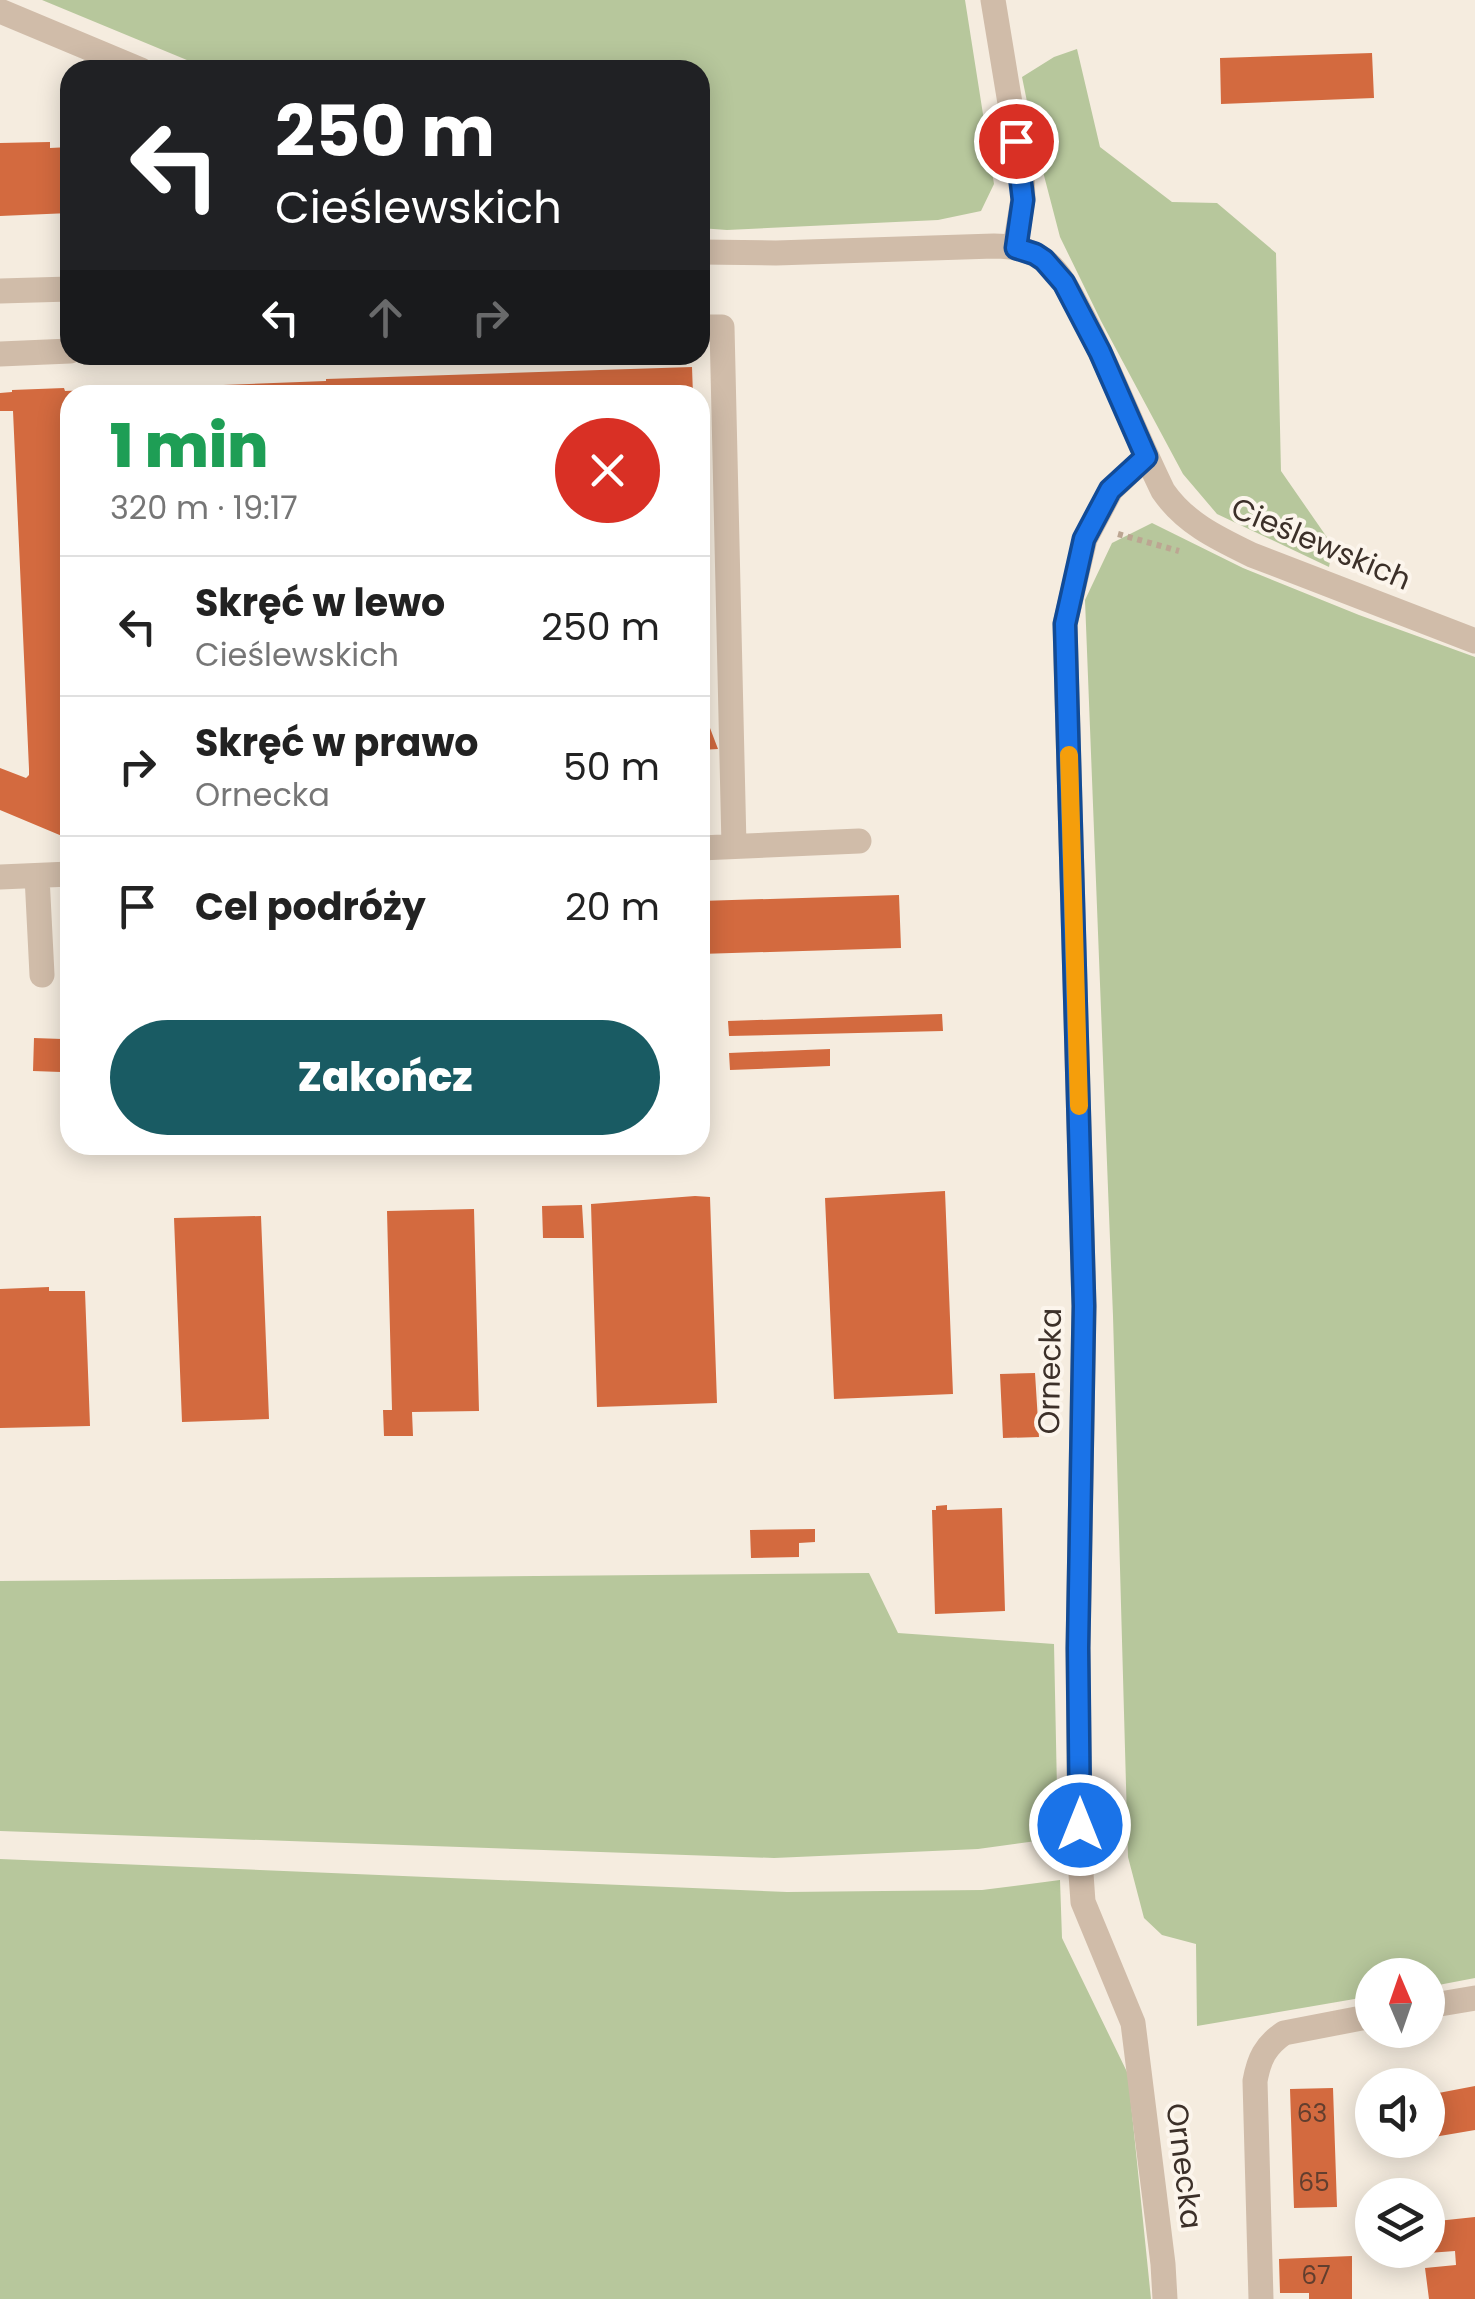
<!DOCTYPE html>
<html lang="pl">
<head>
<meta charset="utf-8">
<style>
	body { margin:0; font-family:Poppins,sans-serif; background:#f2f2f2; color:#222; height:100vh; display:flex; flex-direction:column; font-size:38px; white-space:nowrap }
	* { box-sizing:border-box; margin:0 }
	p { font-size:32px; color:#767676 }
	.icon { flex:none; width:55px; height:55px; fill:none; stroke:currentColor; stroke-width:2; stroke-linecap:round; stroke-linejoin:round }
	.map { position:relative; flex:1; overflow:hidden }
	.side { position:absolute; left:60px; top:385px; width:650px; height:770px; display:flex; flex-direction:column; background:#fff; border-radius:30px; box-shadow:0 5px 25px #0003 }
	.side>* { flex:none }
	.guide { position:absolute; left:60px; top:60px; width:650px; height:305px; border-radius:30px; box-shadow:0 5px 25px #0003; background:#202124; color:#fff; overflow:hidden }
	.needle { width:65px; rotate:358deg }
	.fabs { position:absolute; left:1355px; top:1958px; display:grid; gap:20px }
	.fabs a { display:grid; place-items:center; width:90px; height:90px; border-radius:50%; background:#fff; box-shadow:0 5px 25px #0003; font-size:50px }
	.pin { position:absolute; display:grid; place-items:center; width:85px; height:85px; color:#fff; margin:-42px; border:5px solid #fff; border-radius:50%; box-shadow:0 2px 10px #0007 }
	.me { position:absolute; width:110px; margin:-55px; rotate:0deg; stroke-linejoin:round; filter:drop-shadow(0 0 8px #0008) }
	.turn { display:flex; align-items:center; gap:35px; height:210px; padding:0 50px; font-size:45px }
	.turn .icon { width:130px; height:130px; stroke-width:2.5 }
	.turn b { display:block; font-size:70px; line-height:85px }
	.lanes { display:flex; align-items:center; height:95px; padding:0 50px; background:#0003; justify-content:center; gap:50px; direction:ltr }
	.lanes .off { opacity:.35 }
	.round { display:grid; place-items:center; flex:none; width:105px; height:105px; border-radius:52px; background:#f2f2f2 }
	.head { display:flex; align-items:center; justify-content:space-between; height:170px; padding:0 50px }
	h1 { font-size:60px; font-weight:800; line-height:75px; color:#1e9e55 }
	.primary-button { display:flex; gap:20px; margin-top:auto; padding:20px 50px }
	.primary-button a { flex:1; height:115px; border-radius:60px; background:#195b63; color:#fff; font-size:40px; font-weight:800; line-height:115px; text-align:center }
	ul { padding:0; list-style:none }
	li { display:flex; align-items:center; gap:30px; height:140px; padding:0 50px; border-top:2px solid #e0e0e0 }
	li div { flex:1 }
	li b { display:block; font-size:38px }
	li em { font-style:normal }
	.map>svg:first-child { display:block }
	.green { fill:#b7c79c }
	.building { fill:#d36a3f }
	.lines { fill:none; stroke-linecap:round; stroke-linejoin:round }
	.path { stroke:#bca692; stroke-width:6; stroke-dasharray:5 5; stroke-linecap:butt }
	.minor { stroke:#d0bca9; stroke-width:25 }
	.route-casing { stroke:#114b97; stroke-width:25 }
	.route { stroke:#1a73e8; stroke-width:18 }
	.slow { stroke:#f59e0b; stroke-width:18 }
	.labels { text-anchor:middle; stroke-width:8; stroke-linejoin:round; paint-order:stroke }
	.number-label { font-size:25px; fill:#623e2e }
	.street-label { font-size:30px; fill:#3c3029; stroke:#fcf5ec }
</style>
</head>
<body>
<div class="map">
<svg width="1475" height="2299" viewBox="0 0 1475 2299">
	<rect width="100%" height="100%" fill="#f5ecdf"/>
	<path class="green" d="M42 0H965L994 184 981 211 938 220 727 230 700 228V70H211Z
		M1077 49 1100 147 1172 202 1217 203 1276 253 1281 471 1333 546 1329 567 1217 514 1183 474 1101 321 1060 237 1035 141 1022 77 1054 57Z
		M1152 523 1243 568 1359 615 1475 657V1978L1428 1987V1975H1372V1996L1197 2026 1196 1944 1162 1935 1144 1918 1128 1857 1113 1316 1085 600 1112 543Z
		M869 1573 898 1633 1054 1644 1058 1838 978 1849 774 1858 0 1831V1581Z
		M0 1859 787 1892 982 1890 1060 1880 1062 1938 1128 2074 1151 2299H0Z"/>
	<path class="building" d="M1372 53 1374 98 1221 104 1220 58Z
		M50 142V148L70 147V213L0 216V143Z
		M692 367 693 395H642V388L463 395H70V409H65L70 572V771H63L64 791 70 795V817L62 836 0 810V768L26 778 29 775V769L13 411H0V393L12 392V390L64 388 65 391 326 381V379Z
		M700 724 710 728 718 749 700 750Z
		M899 895 901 948 700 954V901Z
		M942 1014 943 1031 729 1036 728 1021Z
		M34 1038 62 1039 61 1072 33 1071Z
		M830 1049V1066L730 1070 729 1053Z
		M945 1191 953 1394 834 1399 825 1198Z
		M695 1196 710 1197 717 1403 597 1407 591 1204Z
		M582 1205 584 1238H543L542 1206Z
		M474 1209 479 1411 412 1412 413 1436H384L383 1410H392L387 1211Z
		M261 1216 269 1419 182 1422 174 1218Z
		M49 1287V1291H85L90 1426 0 1428V1289Z
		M1035 1373 1039 1437 1003 1438 1000 1374Z
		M947 1505V1510L1002 1508 1005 1611 935 1614 932 1510H936V1506Z
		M815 1529V1542L799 1543V1557L751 1558 750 1530Z
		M1475 2086V2130L1428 2138V2095Z
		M1333 2088 1337 2207 1294 2208 1290 2089Z
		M1475 2217V2299H1429L1425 2268 1456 2265 1455 2251 1428 2253V2222Z
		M1352 2256V2299H1309V2293H1280L1279 2259Z"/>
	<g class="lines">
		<path class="path" d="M1118 534 1179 551"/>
		<path class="minor" d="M993 0 1022 176 1023 199 1015 247
			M0 11 141 70
			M700 252 776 253 994 246C1012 246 1030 249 1045 261 1063 275 1073 299 1084 319 1113 375 1135 434 1163 491 1185 523 1217 538 1252 555L1475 641
			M0 291 70 289
			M700 327H722L734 846
			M0 354 70 351
			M1146 457 1111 490 1085 539 1065 624 1084 1306 1078 1649 1080 1860 1083 1902 1133 2023 1163 2264 1165 2299
			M700 848 859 841
			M37 876 42 975
			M0 877 70 874
			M1428 2006 1475 1998
			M1261 2299 1255 2081C1259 2059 1265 2046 1284 2033L1372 2016"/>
	</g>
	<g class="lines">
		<defs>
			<path id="route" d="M1016 141 1023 200 1016 248 1035 254 1044 260 1064 283 1100 352 1146 457 1110 490 1084 539 1065 624 1084 1306 1078 1648 1080 1825"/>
		</defs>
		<use href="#route" class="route-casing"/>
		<use href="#route" class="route"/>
		<path class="slow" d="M1069 755 1079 1106"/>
	</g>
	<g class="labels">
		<g class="number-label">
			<text x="1312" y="2122">63</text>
			<text x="1314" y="2191">65</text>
			<text x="1316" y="2284">67</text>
		</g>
		<g class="street-label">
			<text transform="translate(1321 544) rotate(23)" y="10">Cieślewskich</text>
			<text transform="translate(1050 1371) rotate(-89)" y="10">Ornecka</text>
			<text transform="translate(1184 2166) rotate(83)" y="10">Ornecka</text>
		</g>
	</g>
</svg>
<div class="fabs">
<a><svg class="needle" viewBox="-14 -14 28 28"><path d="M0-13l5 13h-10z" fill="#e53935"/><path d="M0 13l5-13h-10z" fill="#767676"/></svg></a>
<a><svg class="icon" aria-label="sound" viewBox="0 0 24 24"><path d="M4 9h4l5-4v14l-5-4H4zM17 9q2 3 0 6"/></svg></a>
<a><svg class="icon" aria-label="layers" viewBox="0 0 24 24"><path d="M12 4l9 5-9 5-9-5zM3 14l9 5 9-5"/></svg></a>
</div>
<div class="pin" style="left:1016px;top:141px;background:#d93025"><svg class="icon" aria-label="arrive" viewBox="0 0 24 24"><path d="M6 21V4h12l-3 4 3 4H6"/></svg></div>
<svg class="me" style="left:1080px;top:1825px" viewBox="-20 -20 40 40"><circle r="17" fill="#1a73e8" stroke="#fff" stroke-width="3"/><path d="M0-11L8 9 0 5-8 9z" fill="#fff"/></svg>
<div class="guide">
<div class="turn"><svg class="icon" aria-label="left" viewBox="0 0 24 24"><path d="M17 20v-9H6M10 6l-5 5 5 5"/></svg><div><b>250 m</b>Cieślewskich</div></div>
<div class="lanes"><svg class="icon" aria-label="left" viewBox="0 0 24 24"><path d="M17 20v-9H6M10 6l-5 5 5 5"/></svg><svg class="icon off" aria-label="ahead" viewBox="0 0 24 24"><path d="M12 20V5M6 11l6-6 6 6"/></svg><svg class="icon off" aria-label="right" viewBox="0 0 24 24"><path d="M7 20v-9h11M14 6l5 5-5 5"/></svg></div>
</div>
<section class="side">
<div class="head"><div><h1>1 min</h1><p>320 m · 19:17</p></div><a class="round" style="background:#d93025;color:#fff"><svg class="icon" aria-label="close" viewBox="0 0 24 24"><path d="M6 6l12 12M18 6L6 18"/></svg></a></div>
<ul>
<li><svg class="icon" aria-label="left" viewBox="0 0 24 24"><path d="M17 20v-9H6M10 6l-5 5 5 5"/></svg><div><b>Skręć w lewo</b><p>Cieślewskich</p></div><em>250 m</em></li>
<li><svg class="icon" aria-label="right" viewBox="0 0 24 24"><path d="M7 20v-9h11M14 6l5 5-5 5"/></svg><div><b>Skręć w prawo</b><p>Ornecka</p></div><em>50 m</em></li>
<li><svg class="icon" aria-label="arrive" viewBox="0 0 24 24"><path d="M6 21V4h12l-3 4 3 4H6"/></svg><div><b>Cel podróży</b></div><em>20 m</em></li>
</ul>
<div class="primary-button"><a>Zakończ</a></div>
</section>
</div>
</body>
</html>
